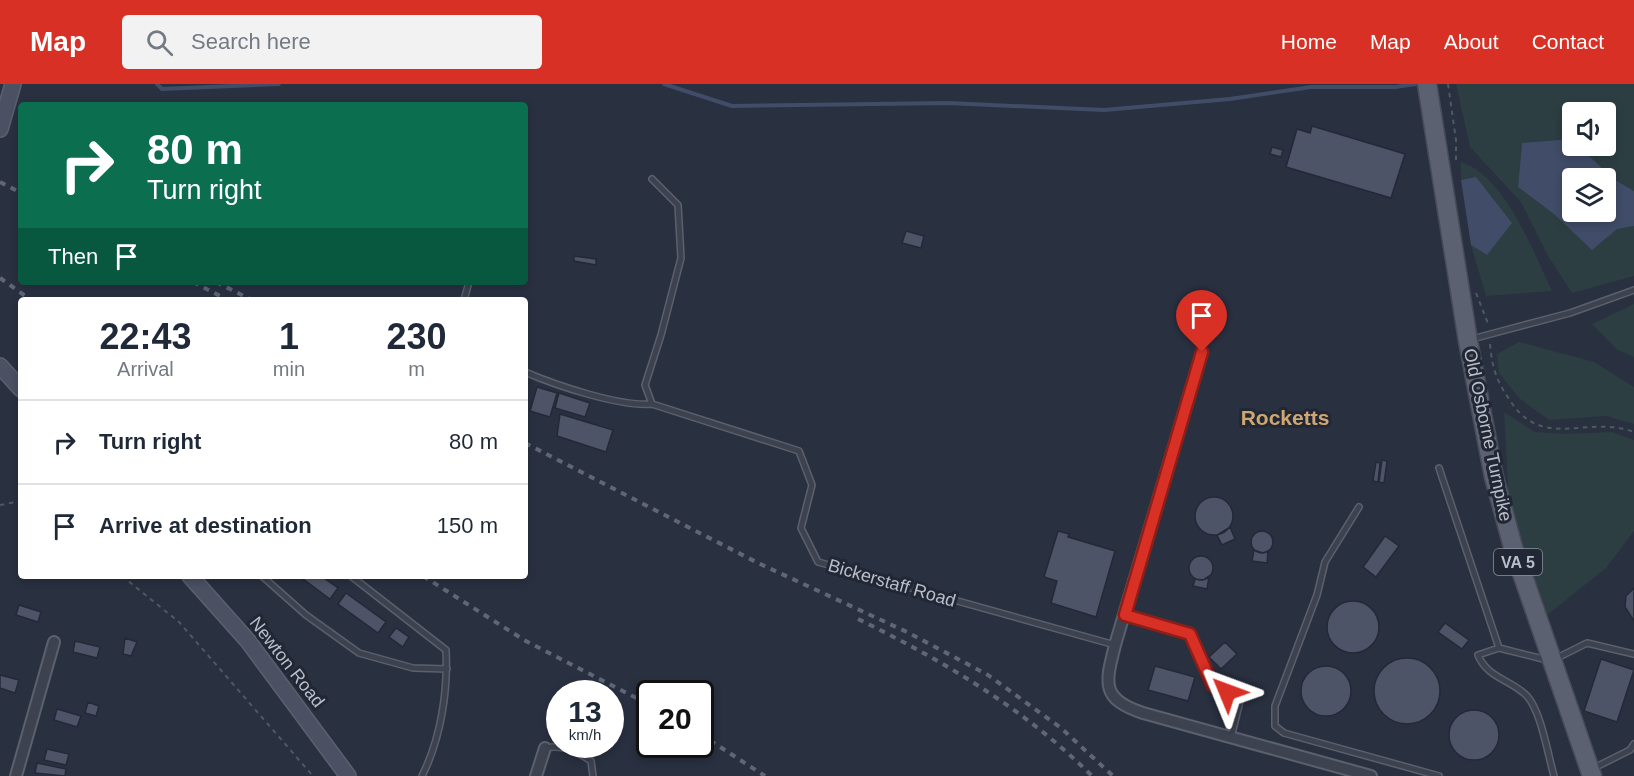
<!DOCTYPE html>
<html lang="en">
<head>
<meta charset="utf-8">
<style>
	body { margin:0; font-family:Arial,sans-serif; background:#f2f2f3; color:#1f2937; height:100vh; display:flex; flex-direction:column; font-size:22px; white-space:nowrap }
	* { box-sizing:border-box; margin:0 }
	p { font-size:20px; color:#747a83 }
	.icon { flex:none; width:33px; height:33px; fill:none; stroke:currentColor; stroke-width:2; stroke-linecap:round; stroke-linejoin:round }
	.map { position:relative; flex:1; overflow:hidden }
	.drawer { position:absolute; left:18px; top:213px; width:510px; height:282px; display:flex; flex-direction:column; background:#fff; border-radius:6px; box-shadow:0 3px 9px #0003 }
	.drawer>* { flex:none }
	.top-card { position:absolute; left:18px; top:18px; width:510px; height:183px; border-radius:6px; box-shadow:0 3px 9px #0003; background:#0b6e4f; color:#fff; overflow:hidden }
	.buttons { position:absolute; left:1562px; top:18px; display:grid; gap:12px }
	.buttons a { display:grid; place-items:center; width:54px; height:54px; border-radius:6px; background:#fff; box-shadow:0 3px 9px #0003; font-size:30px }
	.speed { position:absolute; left:546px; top:596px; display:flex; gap:12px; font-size:30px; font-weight:700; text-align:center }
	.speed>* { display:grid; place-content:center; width:78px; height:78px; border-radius:50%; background:#fff; box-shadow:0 3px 9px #0003; line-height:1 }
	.speed small { font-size:15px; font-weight:400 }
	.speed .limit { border:3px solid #111; border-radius:9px; background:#fff; color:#111 }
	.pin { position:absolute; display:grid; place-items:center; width:51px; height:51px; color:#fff; margin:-62px -26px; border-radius:50% 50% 50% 0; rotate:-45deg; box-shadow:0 0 6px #0007 }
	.pin .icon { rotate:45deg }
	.me { position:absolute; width:66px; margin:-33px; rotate:314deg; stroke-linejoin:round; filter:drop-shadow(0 0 4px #0008) }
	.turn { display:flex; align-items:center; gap:21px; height:126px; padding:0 30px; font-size:27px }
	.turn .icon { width:78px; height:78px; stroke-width:2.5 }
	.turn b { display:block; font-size:42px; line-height:51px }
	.then { display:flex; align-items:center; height:57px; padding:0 30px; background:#0003; gap:12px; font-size:22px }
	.eta { display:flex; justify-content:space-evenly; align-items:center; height:102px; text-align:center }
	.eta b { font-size:36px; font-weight:800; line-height:42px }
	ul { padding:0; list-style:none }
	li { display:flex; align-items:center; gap:18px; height:84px; padding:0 30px; border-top:2px solid #e0e1e3 }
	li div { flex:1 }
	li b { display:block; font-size:22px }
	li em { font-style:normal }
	header { display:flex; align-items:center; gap:36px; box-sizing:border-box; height:84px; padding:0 30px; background:#d93025; color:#fff }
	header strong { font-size:28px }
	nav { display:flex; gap:33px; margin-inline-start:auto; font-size:21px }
	.search { width:420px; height:54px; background:#f2f2f3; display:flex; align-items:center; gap:15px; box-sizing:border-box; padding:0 21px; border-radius:6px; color:#747a83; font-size:22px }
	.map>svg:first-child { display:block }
	.green { fill:#2c3e42 }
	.water { fill:#404c68; fill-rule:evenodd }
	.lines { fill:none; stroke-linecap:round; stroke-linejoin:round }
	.stream { stroke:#404c68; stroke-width:4 }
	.building { fill:#4e5467; stroke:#242937; stroke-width:1.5 }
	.lane-casing { stroke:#5b606d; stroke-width:8 }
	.street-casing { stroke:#5b606d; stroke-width:14 }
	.secondary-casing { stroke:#5b606d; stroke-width:18 }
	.primary-casing { stroke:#474b59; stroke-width:21 }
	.path { stroke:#4b5b60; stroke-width:2; stroke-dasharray:4.5 4.5; stroke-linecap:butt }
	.lane { stroke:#3d4250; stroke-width:5 }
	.street { stroke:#3d4250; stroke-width:10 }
	.secondary { stroke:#4b5163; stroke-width:15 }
	.primary { stroke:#5b6170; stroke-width:18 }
	.rail { stroke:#606677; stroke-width:4; stroke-dasharray:6 6; stroke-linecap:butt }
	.route-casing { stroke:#8d1f18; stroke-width:15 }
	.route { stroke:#d93025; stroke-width:10 }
	.labels { text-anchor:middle; stroke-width:6; stroke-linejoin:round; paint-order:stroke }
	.shield { fill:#222735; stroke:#8c919d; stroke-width:1.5 }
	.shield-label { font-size:16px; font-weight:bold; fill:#babeca }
	.street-label { font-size:18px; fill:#babeca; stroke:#222735 }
	.quarter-label { font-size:21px; font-weight:bold; fill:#cda672; stroke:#222735 }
</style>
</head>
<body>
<header>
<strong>Map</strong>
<div class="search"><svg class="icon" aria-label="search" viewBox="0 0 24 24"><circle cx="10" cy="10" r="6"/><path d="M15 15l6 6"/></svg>Search here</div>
<nav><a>Home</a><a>Map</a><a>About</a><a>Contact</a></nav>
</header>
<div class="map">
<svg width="1634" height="692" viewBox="0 0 1634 692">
	<rect width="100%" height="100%" fill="#293040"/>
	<path class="green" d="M1456 0H1634V107L1612 94 1579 62H1605V28H1572V55L1522 59 1518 103 1555 131 1617 145 1634 142V192L1572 209 1548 172 1521 118 1470 63Z
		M1461 78C1505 92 1533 167 1552 207L1486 212 1471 161 1487 171 1476 93 1461 96Z
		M1634 220V273L1618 266 1592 240Z
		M1519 258 1594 278 1634 303V340L1606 332 1549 336 1520 315 1499 289 1497 270Z
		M1504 328 1535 348 1565 350 1612 348 1634 356V447L1606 484 1546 532 1509 416Z"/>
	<path class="water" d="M1572 55V62H1579L1612 94 1634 107V142L1617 145 1592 166 1555 131 1518 103 1522 59ZM1572 94H1605V128H1572Z
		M1476 93 1512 139 1487 171 1471 161 1461 96Z"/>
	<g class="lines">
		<path class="stream" d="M157 0 162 5 279 0
			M664 0 732 22 948 19 1104 26 1230 15 1311 3H1395L1416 0"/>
	</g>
	<path class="building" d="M1312 42 1405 70 1391 114 1286 83 1297 45 1310 49Z
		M1272 63 1283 66 1281 73 1270 70Z
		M906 147 924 152 921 164 902 159Z
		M574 172 596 175V181L574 177Z
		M537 303 557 309 550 333 530 327Z
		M559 309 590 319 585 333 555 324Z
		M560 330 613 346 606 368 557 352Z
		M1382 376 1387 377 1384 399 1379 398Z
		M1376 378 1380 379 1378 398 1373 397Z
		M1195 432a19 19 0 1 1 38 0a19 19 0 1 1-38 0Z
		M1230 443 1235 455 1222 461 1217 451Z
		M1251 458a11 11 0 1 1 22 0a11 11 0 1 1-22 0Z
		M1058 447 1069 450 1068 453 1115 467 1096 533 1051 519 1057 497 1044 493Z
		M1385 452 1399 462 1376 493 1363 483Z
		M1254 466 1263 469 1268 467 1267 479 1252 477Z
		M1189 484a12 12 0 1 1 24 0a12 12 0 1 1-24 0Z
		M299 492H321L338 504 330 515Z
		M1209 492 1207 505 1193 502 1195 495 1203 496Z
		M1634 504V503V537L1625 523 1626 512Z
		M346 509 386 538 378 549 338 520Z
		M1327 543a26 26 0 1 1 52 0a26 26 0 1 1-52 0Z
		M19 521 41 528 38 538 16 531Z
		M1445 539 1469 556 1462 565 1438 548Z
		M396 544 409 553 403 563 389 553Z
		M125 554 137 558 131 572 123 570Z
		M75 557 100 563 97 574 73 568Z
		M1225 558 1237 570 1221 585 1209 573Z
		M1374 607a33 33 0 1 1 66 0a33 33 0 1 1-66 0Z
		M1601 575 1634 586 1617 638 1584 627Z
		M1155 582 1195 593 1188 617 1148 606Z
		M1301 607a25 25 0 1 1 50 0a25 25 0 1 1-50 0Z
		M0 591 19 596 15 609 0 604Z
		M88 618 99 622 96 632 85 629Z
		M57 625 81 632 77 643 54 636Z
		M1449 651a25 25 0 1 1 50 0a25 25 0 1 1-50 0Z
		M47 665 69 670 66 681 44 676Z
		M37 679 66 685 65 692 35 689Z"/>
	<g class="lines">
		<defs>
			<path id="lane" d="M652 95 678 121 681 174 661 251 645 301 652 320 799 367 812 401 801 444 818 478 1115 561
				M464 216 469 198
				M1472 255 1570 229 1634 206
				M525 288C555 301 620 323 652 320
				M1439 384 1499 564 1551 577 1587 559 1634 570
				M1359 423 1325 478 1317 511 1275 622V642L1284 649 1439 692
				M262 492 306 531 359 569 413 584 447 585
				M351 492 446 566C448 607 441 654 422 692
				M1125 530 1190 550 1213 602 1241 613 1231 654
				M1499 564 1478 571C1487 594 1512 596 1527 612 1541 627 1548 671 1554 692
				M545 664C563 660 576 667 591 677L593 692
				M1592 685 1630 666 1634 660"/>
			<path id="street" d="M1202 268 1115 561C1105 600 1101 615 1143 629L1371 692
				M16 692 54 558
				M536 692 545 664"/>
			<path id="secondary" d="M0 45 13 0
				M0 282 21 305
				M190 492 248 557 348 692"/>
			<path id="primary" d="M1427 0 1468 257 1494 393 1513 463 1592 692"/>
		</defs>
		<use href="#lane" class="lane-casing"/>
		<use href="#street" class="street-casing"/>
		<use href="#secondary" class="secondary-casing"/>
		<use href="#primary" class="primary-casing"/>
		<path class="path" d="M1448 0 1456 56V79
			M1476 209 1489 242
			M1490 260C1492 283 1496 296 1509 315 1542 368 1587 330 1634 348
			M0 421 21 417
			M122 492 179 538 313 692"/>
		<use href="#lane" class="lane"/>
		<use href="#street" class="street"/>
		<use href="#secondary" class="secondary"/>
		<use href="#primary" class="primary"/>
		<path class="rail" d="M0 98 21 109
			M0 194 31 216
			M193 198 228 216
			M216 198 252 216
			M525 359 758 479 907 548 988 591 1061 644 1113 692
			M423 492 524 556 650 621
			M858 535C942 576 1025 625 1092 692
			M700 650 765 692"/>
	</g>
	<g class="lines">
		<defs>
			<path id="route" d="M1202 268 1125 531 1190 550 1213 602 1227 608"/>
		</defs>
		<use href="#route" class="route-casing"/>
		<use href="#route" class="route"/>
	</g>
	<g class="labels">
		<rect class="shield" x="1494" y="465" width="48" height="26" rx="4.5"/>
		<g class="shield-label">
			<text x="1518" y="484">VA 5</text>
		</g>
		<g class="street-label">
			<text transform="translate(1488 351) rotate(78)" y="6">Old Osborne Turnpike</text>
			<text transform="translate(892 499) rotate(16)" y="6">Bickerstaff Road</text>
			<text transform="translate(287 578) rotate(52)" y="6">Newton Road</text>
		</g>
		<g class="quarter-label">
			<text x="1285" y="341">Rocketts</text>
		</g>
	</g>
</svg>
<div class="buttons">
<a><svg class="icon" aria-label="sound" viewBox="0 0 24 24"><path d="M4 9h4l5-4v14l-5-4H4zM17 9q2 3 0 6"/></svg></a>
<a><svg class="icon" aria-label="layers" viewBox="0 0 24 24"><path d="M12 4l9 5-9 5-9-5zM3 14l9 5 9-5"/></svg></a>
</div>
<div class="speed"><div>13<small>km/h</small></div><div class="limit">20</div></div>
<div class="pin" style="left:1202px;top:268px;background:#d93025"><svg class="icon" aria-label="arrive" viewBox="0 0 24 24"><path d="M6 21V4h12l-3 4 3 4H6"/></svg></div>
<svg class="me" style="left:1227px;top:608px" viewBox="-20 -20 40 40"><path d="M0-17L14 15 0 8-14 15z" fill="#d93025" stroke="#fff" stroke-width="4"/></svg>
<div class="top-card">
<div class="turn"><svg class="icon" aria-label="right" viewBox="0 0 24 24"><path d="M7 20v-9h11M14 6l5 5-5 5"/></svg><div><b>80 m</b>Turn right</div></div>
<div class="then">Then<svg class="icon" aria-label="arrive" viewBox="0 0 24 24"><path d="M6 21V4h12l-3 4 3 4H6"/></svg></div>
</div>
<section class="drawer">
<div class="eta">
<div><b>22:43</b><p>Arrival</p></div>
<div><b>1</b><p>min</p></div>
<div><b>230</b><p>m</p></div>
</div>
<ul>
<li><svg class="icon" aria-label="right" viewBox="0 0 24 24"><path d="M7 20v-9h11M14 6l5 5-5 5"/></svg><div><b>Turn right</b></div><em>80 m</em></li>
<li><svg class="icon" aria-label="arrive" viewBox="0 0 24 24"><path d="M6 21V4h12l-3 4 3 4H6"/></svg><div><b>Arrive at destination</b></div><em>150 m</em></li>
</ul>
</section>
</div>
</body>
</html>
